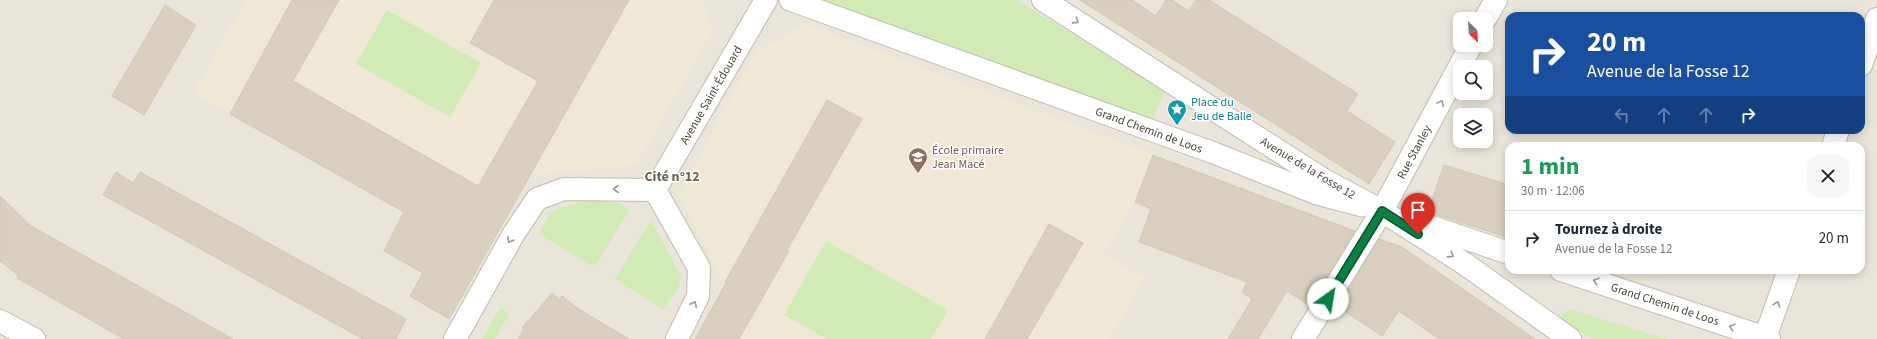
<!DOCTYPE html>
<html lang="fr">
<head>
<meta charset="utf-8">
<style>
	body { margin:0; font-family:"Source Sans 3",sans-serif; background:#f6f6f7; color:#1f2937; height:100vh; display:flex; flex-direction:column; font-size:15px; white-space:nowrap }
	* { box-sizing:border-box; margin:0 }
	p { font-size:13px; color:#747a83 }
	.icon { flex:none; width:22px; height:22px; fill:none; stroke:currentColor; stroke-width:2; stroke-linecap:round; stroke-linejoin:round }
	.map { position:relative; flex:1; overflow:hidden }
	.side { position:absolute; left:1505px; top:142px; width:360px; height:132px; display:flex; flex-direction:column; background:#fff; border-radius:12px; box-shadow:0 2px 10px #0003 }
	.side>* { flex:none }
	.top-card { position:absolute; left:1505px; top:12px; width:360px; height:122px; border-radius:12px; box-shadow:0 2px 10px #0003; background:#1a4fa0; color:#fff; overflow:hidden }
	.needle { width:26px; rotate:155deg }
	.tools { position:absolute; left:1453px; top:12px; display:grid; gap:8px }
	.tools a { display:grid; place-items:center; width:40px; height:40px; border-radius:8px; background:#fff; box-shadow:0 2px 10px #0003; font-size:20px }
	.pin { position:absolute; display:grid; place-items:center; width:34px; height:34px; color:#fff; margin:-41px -17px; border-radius:50% 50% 50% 0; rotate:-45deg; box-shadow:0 0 4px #0007 }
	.pin .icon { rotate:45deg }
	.me { position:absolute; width:44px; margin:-22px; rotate:32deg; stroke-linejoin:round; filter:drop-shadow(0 0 3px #0008) }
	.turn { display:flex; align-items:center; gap:14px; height:84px; padding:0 16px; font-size:18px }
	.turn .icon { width:52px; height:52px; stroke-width:2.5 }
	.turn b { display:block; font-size:28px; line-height:34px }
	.lanes { display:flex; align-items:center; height:38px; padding:0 16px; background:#0003; justify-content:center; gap:20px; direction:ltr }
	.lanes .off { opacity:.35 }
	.round { display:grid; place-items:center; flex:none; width:42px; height:42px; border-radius:12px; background:#f6f6f7 }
	.head { display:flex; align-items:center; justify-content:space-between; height:68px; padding:0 16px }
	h1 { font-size:24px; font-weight:700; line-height:30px; color:#1e9e55 }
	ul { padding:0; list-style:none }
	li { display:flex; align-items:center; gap:12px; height:56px; padding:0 16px; border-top:1px solid #e0e1e3 }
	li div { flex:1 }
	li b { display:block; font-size:15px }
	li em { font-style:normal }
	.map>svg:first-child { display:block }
	.residential { fill:#eae5da; fill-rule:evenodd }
	.education { fill:#efe8d6 }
	.green { fill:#d2eab5 }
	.building { fill:#d8cfc1; stroke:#d3c7b4 }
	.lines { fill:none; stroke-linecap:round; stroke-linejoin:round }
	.pedestrian-casing { stroke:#c2bbae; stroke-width:23 }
	.minor-casing { stroke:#c2bbae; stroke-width:24 }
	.pedestrian { stroke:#fff; stroke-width:21 }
	.minor { stroke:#fff; stroke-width:22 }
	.oneway { stroke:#9c9892 }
	.route-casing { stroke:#07532c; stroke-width:10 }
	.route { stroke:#0b8043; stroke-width:7 }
	.labels { text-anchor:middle; stroke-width:3; stroke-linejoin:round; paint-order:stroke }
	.street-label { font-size:12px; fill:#4b4439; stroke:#fff }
	.culture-label { font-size:12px; fill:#0d838f; stroke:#fff; text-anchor:start }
	.education-label { font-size:12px; fill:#785e54; stroke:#fff; text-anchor:start }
	.quarter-label { font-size:14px; font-weight:bold; fill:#6e6250; stroke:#fff }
</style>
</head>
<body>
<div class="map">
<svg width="1877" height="339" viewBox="0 0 1877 339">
	<rect width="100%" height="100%" fill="#f6f3ec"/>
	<path class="residential" d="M0 0H1877V339H0ZM1509 16H1861V130H1509ZM1460 19H1486V45H1460ZM1460 67H1486V93H1460ZM1460 115H1486V141H1460ZM1509 146H1861V270H1509Z"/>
	<path class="education" d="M246 0H703L712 33 636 165 524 176 484 256 193 93Z
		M807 24 1155 155 1136 200 1103 255 1145 277 1109 339H696L725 288 680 193 756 51Z"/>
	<path class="green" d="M810 0H1017L1165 91 1152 121Z
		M387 10 481 63 450 117 356 64Z
		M595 200 617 202 629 210 597 263 592 266 539 234 549 214 562 207Z
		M651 220 681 276 677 290 663 309 615 279Z
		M826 241 948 310 931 339H827L784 315Z
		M500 308 509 314 495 339H482Z
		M1569 309 1667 339H1592L1559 318Z"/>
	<path class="building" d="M292 0H339L293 81 478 186 538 81 470 43 494 0H629L449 319 410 296 423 273 384 251 404 212 230 114Z
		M1080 0H1132L1156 16 1166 0H1172L1188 11 1196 0H1209L1358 94 1347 111 1395 142 1369 184Z
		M165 5 196 25 144 115 112 96Z
		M827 100 862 119 787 250 789 251 739 339H695L726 283 725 282Z
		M1153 155 1269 199 1355 231 1317 293 1315 291 1307 304 1287 291 1258 339H1228L1252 299 1242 292 1247 282 1139 242 1151 209 1135 202Z
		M1444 165 1509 185V238L1428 212Z
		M116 172 133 183 140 172 406 319 396 339H363L114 201 103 195Z
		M0 196 31 226 233 339H124L17 278 18 275 0 261Z
		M1049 224 1083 243 1027 339H985Z
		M1379 239 1402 247 1535 339H1439L1399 311 1382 336 1338 307Z
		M552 293 560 300 562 296 580 310 629 339H518L524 329 522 328Z"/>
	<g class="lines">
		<defs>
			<path id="pedestrian" d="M790 0 1214 153 1317 194 1363 206"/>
			<path id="minor" d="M1043 0 1324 180 1382 211 1465 264 1570 339
				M1485 19 1496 0
				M1861 65 1877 19
				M1833 146 1838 130
				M655 190 766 0
				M655 190 699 268 698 296 677 339
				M1414 221 1509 253
				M1561 270 1769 339
				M0 321 34 339
				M1765 338 1789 270
				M455 339 513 235 537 199 564 189 655 190
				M1303 339 1382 211 1471 45"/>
		</defs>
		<use href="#pedestrian" class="pedestrian-casing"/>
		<use href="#minor" class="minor-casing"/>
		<use href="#pedestrian" class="pedestrian"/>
		<use href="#minor" class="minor"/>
	</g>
	<defs><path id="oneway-chevron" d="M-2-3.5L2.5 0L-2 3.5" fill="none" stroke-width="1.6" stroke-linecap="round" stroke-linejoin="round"/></defs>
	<g class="oneway">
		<use href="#oneway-chevron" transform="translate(1076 21) rotate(33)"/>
		<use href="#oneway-chevron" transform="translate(1441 103) rotate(-62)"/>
		<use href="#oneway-chevron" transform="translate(616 189) rotate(-180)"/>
		<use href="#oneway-chevron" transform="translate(510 240) rotate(120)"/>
		<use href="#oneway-chevron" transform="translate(1451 255) rotate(33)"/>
		<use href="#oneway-chevron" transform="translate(1596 281) rotate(-162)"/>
		<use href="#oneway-chevron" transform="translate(694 304) rotate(-65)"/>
		<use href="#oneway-chevron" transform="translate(1777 304) rotate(-71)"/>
		<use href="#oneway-chevron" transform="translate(1732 327) rotate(-162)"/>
	</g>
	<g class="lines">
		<defs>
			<path id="route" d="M1328 299 1382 211 1418 234"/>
		</defs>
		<use href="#route" class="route-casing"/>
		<use href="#route" class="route"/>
	</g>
	<defs>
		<symbol id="sight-pin" viewBox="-11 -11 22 30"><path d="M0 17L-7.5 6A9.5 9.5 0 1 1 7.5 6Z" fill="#0f9aa8" stroke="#fff"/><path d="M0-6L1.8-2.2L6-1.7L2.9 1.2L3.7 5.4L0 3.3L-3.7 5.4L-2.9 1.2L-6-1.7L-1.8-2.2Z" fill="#fff"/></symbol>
		<symbol id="school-pin" viewBox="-11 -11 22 30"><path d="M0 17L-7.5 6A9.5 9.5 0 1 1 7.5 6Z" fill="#8d6e63" stroke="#fff"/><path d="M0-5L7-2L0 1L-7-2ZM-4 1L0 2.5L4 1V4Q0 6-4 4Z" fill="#fff"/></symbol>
	</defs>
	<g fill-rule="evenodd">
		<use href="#sight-pin" x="1166" y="98" width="22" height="30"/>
		<use href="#school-pin" x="907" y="146" width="22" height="30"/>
	</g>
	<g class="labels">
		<g class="street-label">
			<text transform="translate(711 95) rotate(-60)" y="4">Avenue Saint-Édouard</text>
			<text transform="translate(1149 130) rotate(20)" y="4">Grand Chemin de Loos</text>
			<text transform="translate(1414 152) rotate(-62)" y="4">Rue Stanley</text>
			<text transform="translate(1308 168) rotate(31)" y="4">Avenue de la Fosse 12</text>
			<text transform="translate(1665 304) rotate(18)" y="4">Grand Chemin de Loos</text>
		</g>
		<g class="culture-label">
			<text x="1191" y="106">Place du<tspan x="1191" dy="14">Jeu de Balle</tspan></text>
		</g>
		<g class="education-label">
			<text x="932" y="154">École primaire<tspan x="932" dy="14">Jean Macé</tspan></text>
		</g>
		<g class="quarter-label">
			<text x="672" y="181">Cité n°12</text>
		</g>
	</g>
</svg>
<div class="tools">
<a><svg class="needle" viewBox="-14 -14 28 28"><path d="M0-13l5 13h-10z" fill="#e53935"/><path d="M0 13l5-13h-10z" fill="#747a83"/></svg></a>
<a><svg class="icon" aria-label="search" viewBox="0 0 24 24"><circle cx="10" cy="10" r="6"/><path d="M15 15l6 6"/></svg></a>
<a><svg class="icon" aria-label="layers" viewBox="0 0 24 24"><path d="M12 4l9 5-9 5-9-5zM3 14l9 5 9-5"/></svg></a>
</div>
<div class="pin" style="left:1418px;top:234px;background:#d93025"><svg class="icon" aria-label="arrive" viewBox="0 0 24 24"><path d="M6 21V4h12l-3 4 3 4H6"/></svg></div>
<svg class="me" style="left:1328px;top:299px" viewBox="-20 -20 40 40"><circle r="19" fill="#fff"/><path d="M0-13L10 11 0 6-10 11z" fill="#0b8043"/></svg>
<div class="top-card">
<div class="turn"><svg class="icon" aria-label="right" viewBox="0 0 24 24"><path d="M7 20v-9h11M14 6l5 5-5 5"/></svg><div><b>20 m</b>Avenue de la Fosse 12</div></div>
<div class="lanes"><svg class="icon off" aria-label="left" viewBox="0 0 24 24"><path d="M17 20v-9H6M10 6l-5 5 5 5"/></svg><svg class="icon off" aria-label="ahead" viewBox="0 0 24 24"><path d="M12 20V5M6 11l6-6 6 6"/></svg><svg class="icon off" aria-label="ahead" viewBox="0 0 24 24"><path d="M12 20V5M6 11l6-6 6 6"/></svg><svg class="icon" aria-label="right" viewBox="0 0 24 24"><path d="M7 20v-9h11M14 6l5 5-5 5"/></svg></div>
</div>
<section class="side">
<div class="head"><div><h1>1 min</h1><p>30 m · 12:06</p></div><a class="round"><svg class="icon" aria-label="close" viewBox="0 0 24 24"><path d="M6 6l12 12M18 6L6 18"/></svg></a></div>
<ul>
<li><svg class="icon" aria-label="right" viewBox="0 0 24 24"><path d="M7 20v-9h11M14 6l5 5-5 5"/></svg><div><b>Tournez à droite</b><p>Avenue de la Fosse 12</p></div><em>20 m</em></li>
</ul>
</section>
</div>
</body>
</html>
